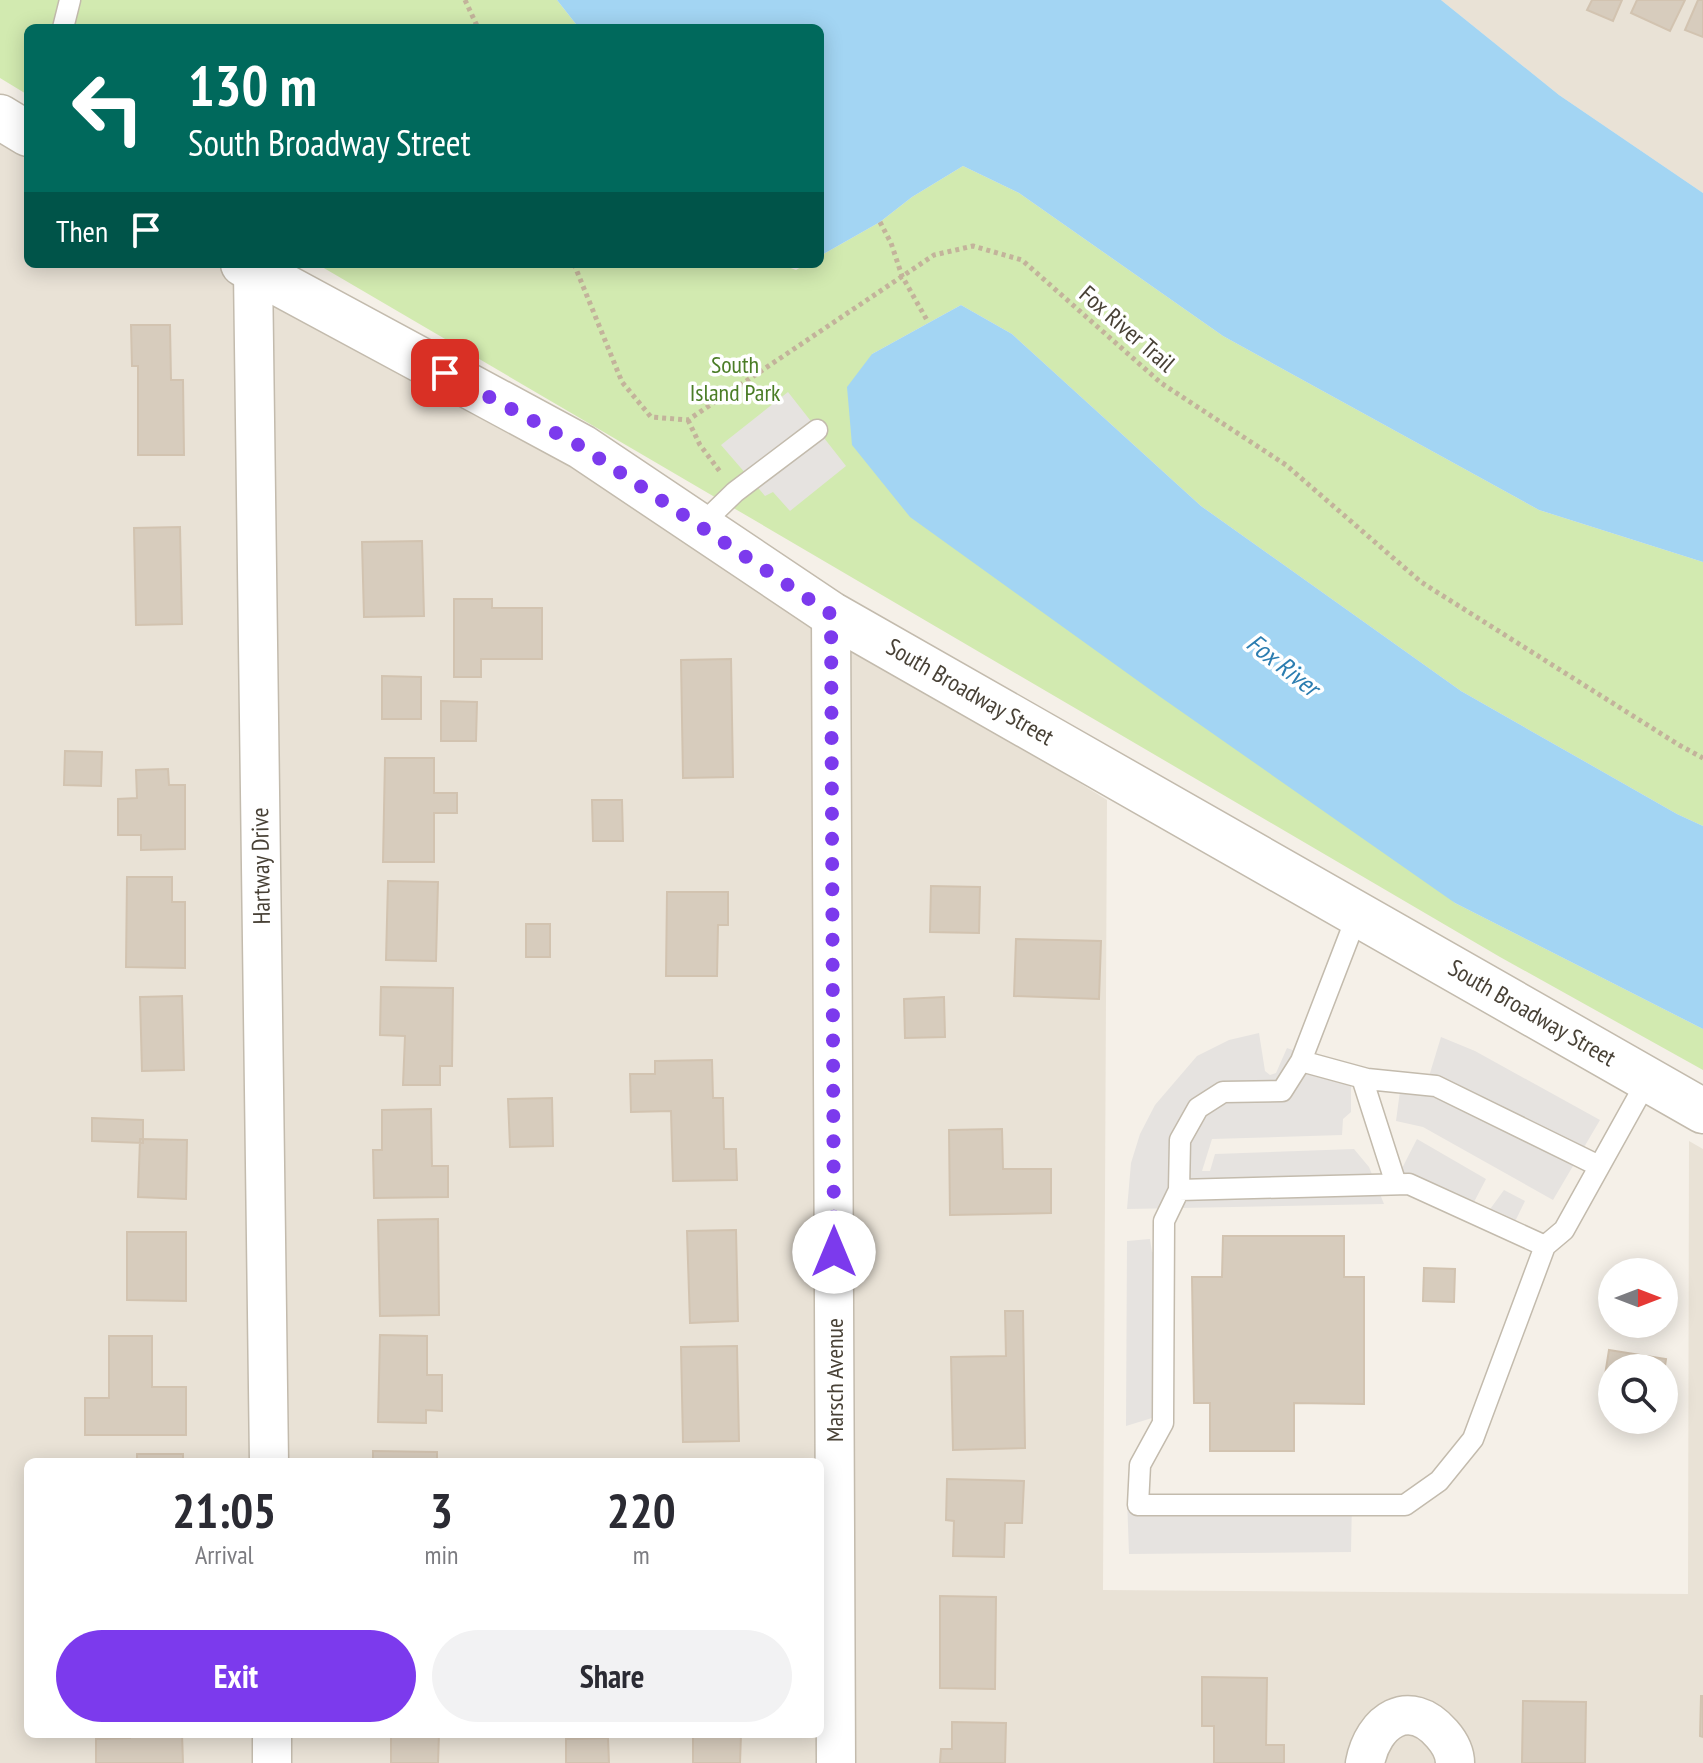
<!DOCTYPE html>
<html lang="en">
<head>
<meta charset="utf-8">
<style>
	body { margin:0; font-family:"PT Sans Narrow",sans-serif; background:#f2f2f3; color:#2b2b33; height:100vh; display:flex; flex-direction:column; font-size:30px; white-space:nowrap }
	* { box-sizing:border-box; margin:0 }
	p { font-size:26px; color:#7c7c81 }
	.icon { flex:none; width:44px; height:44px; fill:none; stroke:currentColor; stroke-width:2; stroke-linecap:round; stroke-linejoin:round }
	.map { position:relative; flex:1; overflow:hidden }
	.sheet { position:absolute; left:24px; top:1458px; width:800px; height:280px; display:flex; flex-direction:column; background:#fff; border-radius:12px; box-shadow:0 4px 20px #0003 }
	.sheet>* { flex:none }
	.guide { position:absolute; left:24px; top:24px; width:800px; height:244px; border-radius:12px; box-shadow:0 4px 20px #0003; background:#00695c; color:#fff; overflow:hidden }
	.needle { width:52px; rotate:90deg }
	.tools { position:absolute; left:1598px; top:1258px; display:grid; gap:16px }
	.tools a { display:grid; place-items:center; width:80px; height:80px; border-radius:50%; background:#fff; box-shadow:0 4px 20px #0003; font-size:40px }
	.pin { position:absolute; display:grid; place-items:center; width:68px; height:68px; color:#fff; margin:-34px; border-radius:16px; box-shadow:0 4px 12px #0006 }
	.me { position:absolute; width:88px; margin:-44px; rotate:0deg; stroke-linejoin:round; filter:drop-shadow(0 0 6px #0008) }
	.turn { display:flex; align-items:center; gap:28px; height:168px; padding:0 32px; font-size:36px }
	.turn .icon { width:104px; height:104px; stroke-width:2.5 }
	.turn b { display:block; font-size:56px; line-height:68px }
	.then { display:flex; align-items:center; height:76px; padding:0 32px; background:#0003; gap:16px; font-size:30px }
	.eta { display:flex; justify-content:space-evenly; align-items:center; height:136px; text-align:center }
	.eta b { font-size:48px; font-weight:700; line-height:56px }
	.action { display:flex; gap:16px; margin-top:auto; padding:16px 32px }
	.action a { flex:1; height:92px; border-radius:48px; background:#7c3aed; color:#fff; font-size:32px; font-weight:700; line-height:92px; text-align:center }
	.action a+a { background:#f2f2f3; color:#2b2b33 }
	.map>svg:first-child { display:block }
	.residential { fill:#e9e2d6; fill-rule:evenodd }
	.green { fill:#d2eab0 }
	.parking { fill:#e6e3e0 }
	.water { fill:#a3d5f3 }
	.building { fill:#d7ccbd; stroke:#d2c3b0; stroke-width:2 }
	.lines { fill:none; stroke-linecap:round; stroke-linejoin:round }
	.service-casing { stroke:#c3bbad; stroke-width:23 }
	.minor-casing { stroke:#c3bbad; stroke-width:41 }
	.tertiary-casing { stroke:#c3bbad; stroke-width:47 }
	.path { stroke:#c3b39b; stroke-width:5; stroke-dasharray:4 4; stroke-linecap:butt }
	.service { stroke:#fff; stroke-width:20 }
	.minor { stroke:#fff; stroke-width:38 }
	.tertiary { stroke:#fff; stroke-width:44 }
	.route { stroke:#7c3aed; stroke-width:14; stroke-dasharray:0 25.2 }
	.labels { text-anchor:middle; stroke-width:7; stroke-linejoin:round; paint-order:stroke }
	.street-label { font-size:24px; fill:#484136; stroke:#fff }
	.park-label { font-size:24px; fill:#4b7d27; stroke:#fff }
	.water-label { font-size:26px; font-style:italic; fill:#2b7db0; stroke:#fff }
</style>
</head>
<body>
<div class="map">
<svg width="1703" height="1763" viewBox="0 0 1703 1763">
	<rect width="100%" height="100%" fill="#f5f0e8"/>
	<path class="residential" d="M1441 0H1703V193L1559 95Z
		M0 113 28 130V264H244L1107 800 1103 1590 1688 1594 1689 1141 1703 1149V1763H0ZM28 1462H820V1734H28Z"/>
	<path class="green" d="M0 0H557L579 28H28V95L0 78Z
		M963 166 1019 193 1223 336 1539 510 1703 562V826L1677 814 1461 691 1201 506 1012 334 961 305 872 354 1455 903 1703 1029V1070L1500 957 317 264H780L796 270 806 264H820V256L880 222 912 197Z"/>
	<path class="parking" d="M788 392 846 466 790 511 773 492 765 496 721 445Z
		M1259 1033 1265 1071 1270 1075 1276 1073 1287 1048 1340 1067H1351V1112L1343 1119 1342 1135 1212 1139 1202 1171H1210L1215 1154 1354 1149 1369 1167 1384 1204 1127 1209 1131 1163 1140 1134 1155 1105 1197 1056 1229 1040Z
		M1441 1037 1475 1051 1600 1120 1553 1200 1423 1127 1396 1121 1400 1091 1423 1096Z
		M1417 1139 1486 1179 1473 1204 1488 1212 1504 1190 1525 1201 1506 1240 1396 1180Z
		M1150 1239 1152 1252H1170V1417L1152 1418 1126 1426 1127 1241Z
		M1127 1498 1352 1500 1351 1552 1129 1554Z"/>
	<path class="water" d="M557 0H1441L1559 95 1703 193V562L1539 510 1223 336 1019 193 963 166 912 197 880 222 820 256V28H579Z
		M961 305 1012 334 1201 506 1461 691 1677 814 1703 826V1029L1455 903 1159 696 910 517 852 445 847 387 872 354Z"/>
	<path class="building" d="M1592 0H1622L1613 21 1587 10Z
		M1637 0H1685L1670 31 1631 13Z
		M1698 0H1703V37L1685 30Z
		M131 325H170L171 380H183L184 455H138V366H132Z
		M180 527 182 624 136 625 134 528Z
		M422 541 424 616 364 617 362 542Z
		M454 599H492V608H542V659H481V677H454Z
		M731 659 733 777 683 778 681 660Z
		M382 676 421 677V719H382Z
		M441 701 477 702 476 741H441Z
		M65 751 102 752 101 786 64 785Z
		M385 758H434V793H457V813H434V862H383Z
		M168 769 169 785H185V849L141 850V835H118V799L137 798 136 770Z
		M592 800H622L623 841H593Z
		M127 877H172V902H185V968L126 967Z
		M388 881 438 882 436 961 386 960Z
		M931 886 980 887 979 933 930 932Z
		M667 892H728V925H718L717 976H666Z
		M526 924H550V957H526Z
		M1016 939 1101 941 1099 999 1014 996Z
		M381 987 453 988 452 1066H440V1085H403L405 1036 380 1035Z
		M182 996 184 1070 142 1071 140 997Z
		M944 997 945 1037 905 1038 904 999Z
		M712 1060 713 1098H723L724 1149H736L737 1180 673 1181 671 1111 631 1112 630 1074H655V1061Z
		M552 1098 553 1146 510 1147 508 1099Z
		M431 1109 432 1166H448V1197L374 1198 373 1150H382V1110Z
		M92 1118 143 1120V1143L92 1141Z
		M1002 1129 1003 1169H1051V1213L950 1215 949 1130Z
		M140 1139 187 1140 186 1199 138 1197Z
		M438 1219 439 1315 380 1316 378 1220Z
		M736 1230 738 1321 690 1323 687 1231Z
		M127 1232H186V1301L127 1300Z
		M1223 1236H1344V1277H1364V1404L1294 1403V1451H1210V1403H1194L1192 1277H1222Z
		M1424 1268 1455 1269 1454 1302 1423 1301Z
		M1005 1311H1023L1025 1448 953 1450 951 1357 1006 1356Z
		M380 1335 427 1336V1375H442V1411L426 1410V1423L378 1422Z
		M109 1336H152V1387H186V1435H85V1398H109Z
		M737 1346 739 1441 683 1442 681 1347Z
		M1609 1350 1666 1359 1664 1373V1368H1612V1401L1601 1400Z
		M373 1451 437 1452V1462H373Z
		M137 1454H183V1462H137Z
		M947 1479 1024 1481 1022 1523H1005L1004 1557 953 1556 954 1521 946 1520Z
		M940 1596 996 1597 995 1689 940 1688Z
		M1202 1677 1267 1678 1266 1745H1284V1763H1214V1726H1202Z
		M1701 1696H1703V1737L1700 1736Z
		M1523 1701 1586 1702 1585 1763H1522Z
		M952 1722 1006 1723 1005 1763H940L941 1749H952Z
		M130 1734H182L183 1763H96V1739L130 1738Z
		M391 1734H439L438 1763H391Z
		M693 1734H741L740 1763H693Z
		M608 1738 609 1763H566V1739Z"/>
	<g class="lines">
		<defs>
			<path id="service" d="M63 28 70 0
				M701 525 735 492 817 430
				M1358 913 1301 1061 1282 1091 1223 1092 1198 1108 1180 1140 1179 1190 1164 1221 1163 1423 1140 1465 1138 1505H1405L1439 1481 1473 1439 1545 1246 1564 1230 1648 1079
				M1301 1061 1367 1079 1436 1086 1599 1166
				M1362 1078 1396 1184
				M1179 1190 1409 1184 1545 1246"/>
			<path id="minor" d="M253 271 269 1462
				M831 614 836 1763
				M272 1734V1763
				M1365 1763C1373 1721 1409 1696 1442 1734 1449 1742 1455 1753 1455 1763"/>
			<path id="tertiary" d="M0 117 28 134
				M243 264 582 447 831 614 1703 1111"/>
		</defs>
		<use href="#service" class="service-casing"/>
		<use href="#minor" class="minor-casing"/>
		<use href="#tertiary" class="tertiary-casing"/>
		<path class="path" d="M465 0 478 28
			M880 222 891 243 902 276 928 322
			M574 264 622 382 651 417 688 420 934 255 973 246 1022 260 1161 383 1286 465 1421 582 1679 745 1703 758
			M688 420 700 445 721 473"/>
		<use href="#service" class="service"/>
		<use href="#minor" class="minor"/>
		<use href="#tertiary" class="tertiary"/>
	</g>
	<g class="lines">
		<path class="route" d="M445 373 582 447 831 614 834 1252"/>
	</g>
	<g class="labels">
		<g class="street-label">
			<text transform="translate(1127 329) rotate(41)" y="8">Fox River Trail</text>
			<text transform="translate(970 692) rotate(30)" y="8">South Broadway Street</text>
			<text transform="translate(261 866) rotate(-91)" y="8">Hartway Drive</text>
			<text transform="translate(1532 1013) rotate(30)" y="8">South Broadway Street</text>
			<text transform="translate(835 1380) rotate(-90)" y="8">Marsch Avenue</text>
		</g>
		<g class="park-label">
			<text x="735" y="373">South<tspan x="735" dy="28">Island Park</tspan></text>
		</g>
		<g class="water-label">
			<text transform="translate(1283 665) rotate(38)" y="9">Fox River</text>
		</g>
	</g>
</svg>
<div class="tools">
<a><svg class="needle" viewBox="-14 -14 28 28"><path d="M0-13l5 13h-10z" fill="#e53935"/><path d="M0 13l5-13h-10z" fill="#7c7c81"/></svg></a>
<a><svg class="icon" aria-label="search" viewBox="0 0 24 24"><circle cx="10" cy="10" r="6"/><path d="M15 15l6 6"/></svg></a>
</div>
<div class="pin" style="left:445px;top:373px;background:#d93025"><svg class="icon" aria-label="arrive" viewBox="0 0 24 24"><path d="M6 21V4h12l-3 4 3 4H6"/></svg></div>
<svg class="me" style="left:834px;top:1252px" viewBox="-20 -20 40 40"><circle r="19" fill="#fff"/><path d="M0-13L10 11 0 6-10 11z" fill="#7c3aed"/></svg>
<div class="guide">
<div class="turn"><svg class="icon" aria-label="left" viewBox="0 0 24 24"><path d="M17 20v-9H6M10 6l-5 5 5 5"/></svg><div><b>130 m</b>South Broadway Street</div></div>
<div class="then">Then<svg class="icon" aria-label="arrive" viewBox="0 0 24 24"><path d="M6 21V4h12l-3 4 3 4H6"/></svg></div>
</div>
<section class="sheet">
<div class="eta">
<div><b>21:05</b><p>Arrival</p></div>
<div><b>3</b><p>min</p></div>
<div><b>220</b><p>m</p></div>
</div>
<div class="action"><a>Exit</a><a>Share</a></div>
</section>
</div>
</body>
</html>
